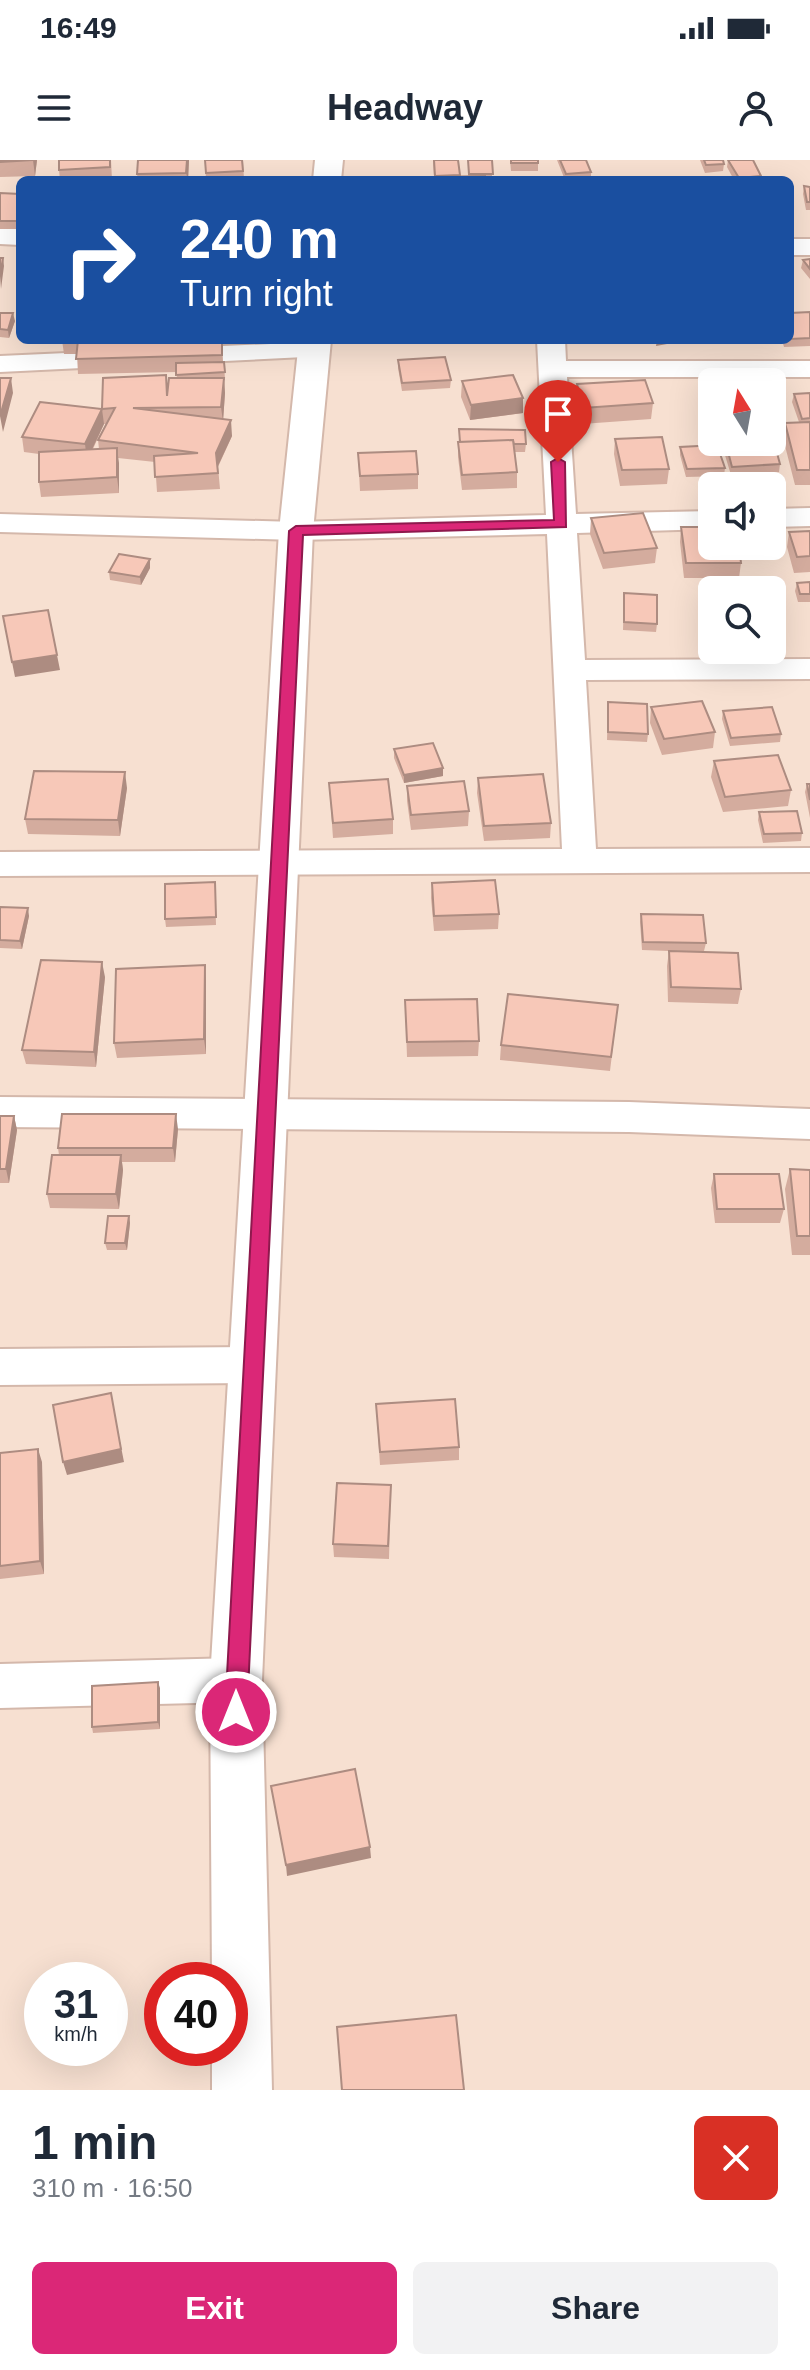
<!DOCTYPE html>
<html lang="en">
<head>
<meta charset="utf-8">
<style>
	body { margin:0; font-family:Arial,sans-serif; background:#f2f2f3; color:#1f2937; height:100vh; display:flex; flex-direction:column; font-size:30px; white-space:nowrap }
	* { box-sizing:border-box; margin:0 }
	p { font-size:26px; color:#747a83 }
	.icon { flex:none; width:44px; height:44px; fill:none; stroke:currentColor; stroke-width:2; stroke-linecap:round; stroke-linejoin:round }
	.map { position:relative; height:1930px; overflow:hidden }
	.details { display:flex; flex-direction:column; background:#fff; flex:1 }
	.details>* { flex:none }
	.top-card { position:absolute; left:16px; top:16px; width:778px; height:168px; border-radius:12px; box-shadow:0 8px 32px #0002; background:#1a4fa0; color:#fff; overflow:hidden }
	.needle { width:52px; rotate:349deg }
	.fabs { position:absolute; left:698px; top:208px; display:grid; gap:16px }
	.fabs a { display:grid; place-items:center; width:88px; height:88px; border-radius:12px; background:#fff; box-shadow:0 8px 32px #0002; font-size:40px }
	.speed { position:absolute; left:24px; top:1802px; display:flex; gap:16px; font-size:40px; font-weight:700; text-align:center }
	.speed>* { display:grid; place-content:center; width:104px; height:104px; border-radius:50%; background:#fff; box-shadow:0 8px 32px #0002; line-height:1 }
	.speed small { font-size:20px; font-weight:400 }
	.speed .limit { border:12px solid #d22; background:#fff; color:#111 }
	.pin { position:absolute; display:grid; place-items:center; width:68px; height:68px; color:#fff; margin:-82px -34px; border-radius:50% 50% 50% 0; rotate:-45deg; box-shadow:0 0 8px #0007 }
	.pin .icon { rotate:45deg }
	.me { position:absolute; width:88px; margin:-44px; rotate:0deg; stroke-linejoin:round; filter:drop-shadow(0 0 6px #0008) }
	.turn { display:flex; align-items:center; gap:28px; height:168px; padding:0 32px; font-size:36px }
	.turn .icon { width:104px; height:104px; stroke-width:2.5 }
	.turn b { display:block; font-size:56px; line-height:68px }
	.round { display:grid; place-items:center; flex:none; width:84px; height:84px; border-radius:12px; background:#f2f2f3 }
	.head { display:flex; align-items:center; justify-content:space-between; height:136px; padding:0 32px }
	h1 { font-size:48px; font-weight:800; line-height:60px }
	.primary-button { display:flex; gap:16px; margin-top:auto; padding:16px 32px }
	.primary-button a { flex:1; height:92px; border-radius:12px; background:#db2777; color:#fff; font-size:32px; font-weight:800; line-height:92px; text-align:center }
	.primary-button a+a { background:#f2f2f3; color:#1f2937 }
	.status { display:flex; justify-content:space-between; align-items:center; height:56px; padding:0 40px; background:#fff; direction:ltr }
	.status svg { height:22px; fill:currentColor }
	header { display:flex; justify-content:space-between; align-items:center; height:104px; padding:0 32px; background:#fff; font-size:36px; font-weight:800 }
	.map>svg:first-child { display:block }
	.residential { fill:#f7e0d1; fill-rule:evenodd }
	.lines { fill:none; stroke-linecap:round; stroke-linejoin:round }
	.minor-casing { stroke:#d4b8ab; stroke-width:4 }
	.tertiary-casing { stroke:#d4b8ab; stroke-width:4 }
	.minor { fill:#fff; fill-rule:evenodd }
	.tertiary { fill:#fff; fill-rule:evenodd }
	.wall { fill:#d4ac9e; fill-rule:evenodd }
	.shaded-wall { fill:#ad8c81 }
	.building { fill:#f7c8b8; stroke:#ad8c81; stroke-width:2 }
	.route { fill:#db2777; stroke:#8e194d; stroke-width:2 }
</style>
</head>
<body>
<div class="status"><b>16:49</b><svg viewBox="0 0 49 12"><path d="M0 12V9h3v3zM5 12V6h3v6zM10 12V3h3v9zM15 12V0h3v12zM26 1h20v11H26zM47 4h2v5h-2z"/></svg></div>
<header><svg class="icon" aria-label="menu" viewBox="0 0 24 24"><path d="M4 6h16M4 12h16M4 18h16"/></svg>Headway<svg class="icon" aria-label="person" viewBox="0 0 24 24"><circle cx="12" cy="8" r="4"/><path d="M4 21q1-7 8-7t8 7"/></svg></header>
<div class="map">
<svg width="810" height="1930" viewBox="0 0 810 1930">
	<rect width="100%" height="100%" fill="#fff0e3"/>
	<path class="residential" d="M0 0H810V1930H0ZM20 20H790V180H20ZM712 222H772V282H712ZM712 326H772V386H712ZM712 430H772V490H712ZM42 1820H110V1888H42ZM162 1820H230V1888H162Z"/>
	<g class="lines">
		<defs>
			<path id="minor" d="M0 68 20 69V85L0 84Z
				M790 79H810V95H790Z
				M537 180H565L566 201H810V217H567L576 354 712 351V369L577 373 585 500 810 499V519L586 520 596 689 810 688V712L0 716V692L562 689 547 374 296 380 0 372V354L296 362 546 355Z
				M315 182 325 184 329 190 325 196 0 212V196Z
				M810 348V366L772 367V349Z
				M0 937 629 942 810 949V979L629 972 0 967Z
				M252 1187 267 1192 273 1205 267 1218 252 1223 0 1225V1189Z
				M236 1498 252 1505 259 1520 252 1535 236 1542 0 1548V1504Z"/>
			<path id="tertiary" d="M315 0H343L341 20H313Z
				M299 180H331L313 371 262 1520 272 1930H212V1888H230V1820H212L210 1520 279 371Z"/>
		</defs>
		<use href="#minor" class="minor-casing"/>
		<use href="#tertiary" class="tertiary-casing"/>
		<use href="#minor" class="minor"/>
		<use href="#tertiary" class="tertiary"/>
	</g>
	<path class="wall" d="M0 0H37L35 16 0 17Z
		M111 0 112 20H60L59 10Z
		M189 0 188 20H138L137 14Z
		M205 0H243L244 20H206Z
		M433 0H458L460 16H468V0H492V20H433L434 17Z
		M510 0H538V11H511Z
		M557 0H586L591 12V20H565Z
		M700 0H723L724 4 723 11 705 13Z
		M728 0H753L761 16V20H734L727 7Z
		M804 26 810 27V50H806L803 34Z
		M0 33 20 34 19 69H0Z
		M810 99V119L801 108 803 100Z
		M810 152V186L784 187 782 180H790V153Z
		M0 153 15 161 9 178 0 177Z
		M62 180H222L223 202H224L225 220H224L225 233 223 260 232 276 218 307 220 329 157 332 155 302 118 298 119 333 41 337 39 322V294L24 292 22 277 102 249 167 233 177 218 176 212 78 214 77 194H64ZM104 264H106L98 280 99 289H93Z
		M715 180H752L751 184 715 183Z
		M398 200 451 220 450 228 402 231 398 208Z
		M462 221 523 253 470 260 461 237Z
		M577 224 653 243 651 259 582 264 576 240Z
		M810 233V325H795L783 278 785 263 799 262 792 242 794 234Z
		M615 279 669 309 667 324 620 326 614 294Z
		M458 282 526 284 525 292H515L517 312V328L462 330 458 297Z
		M726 284 780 304 779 312 731 315 724 292Z
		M680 287 725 308 724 316 686 317 680 295Z
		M358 293 418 314V329L360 331Z
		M591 358 657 388 655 403 603 409 590 374Z
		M681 367 741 403 739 418H684L680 382Z
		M810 371V412L794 413 787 387 789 372Z
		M150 408 141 425 110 420 109 412Z
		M810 422V442H798L795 431 797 423Z
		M624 433 657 464 656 472 623 470Z
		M608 542 648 574 647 582 607 580Z
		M651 547 715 572 713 588 662 595 650 563Z
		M723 551 781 574 780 582 730 586 722 559Z
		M394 589 443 608V616L404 623 394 598Z
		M714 601 791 630 788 646 723 652 711 617Z
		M478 618 551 663 550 678 484 681 477 633Z
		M329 623 393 659V674L333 678Z
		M807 624H810V658L805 632Z
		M407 626 469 651 468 666 411 670 407 641Z
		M127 628 120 676 28 674 25 659Z
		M759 652 802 673 801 681 763 683 758 660Z
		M432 723 499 754 498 769 434 771 431 738Z
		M215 730 216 765 166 767 165 759Z
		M0 747 29 756 22 789 0 788Z
		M641 754 706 783 704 791 741 829 738 844 668 842 667 806 669 791 642 790 640 762Z
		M205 805 206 820V894L117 898 114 883Z
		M105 817 96 907 26 904 22 890Z
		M405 840 479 881 478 896 407 897Z
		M618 845 610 911 500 900 501 885Z
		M0 956H14L17 970 9 1023H0Z
		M178 969 175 1002H122L123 1010 119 1049 50 1048 47 1034 59 995 58 988Z
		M790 1009 810 1010V1095H792L785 1029Z
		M714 1014 784 1049 780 1063H715L711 1028Z
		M129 1056 130 1063 127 1090H107L105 1083Z
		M376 1244 459 1287V1300L380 1305Z
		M0 1293 42 1302 44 1414 0 1419Z
		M391 1325 389 1399 334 1397 333 1384Z
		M160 1528V1569L93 1573 92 1567Z"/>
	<path class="shaded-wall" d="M33 0H37L35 16Z
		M187 0H189L188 20 186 13Z
		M3 98 4 106 1 129 0 116Z
		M13 153 15 161 9 178 8 170Z
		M657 180H689L656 186Z
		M11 218 13 233 3 272 0 256Z
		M224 218 225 233 223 262 221 247Z
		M523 238V253L470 260 471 245Z
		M102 249 104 264 87 300 85 284Z
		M231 260 232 276 217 308 216 293Z
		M117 288 119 303V333L117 317Z
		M150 399V408L141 425 140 417Z
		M57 495 60 510 15 517 12 502Z
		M443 608V616L404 623V615Z
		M125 612 127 628 120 676 118 660Z
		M28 748 29 756 22 789 20 781Z
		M102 802 105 817 96 907 94 892Z
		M205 805 206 820V894L204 879Z
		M176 954 178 969 175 1002 173 988Z
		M14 956 17 970 9 1023 6 1009Z
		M121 995 123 1010 119 1049 116 1034Z
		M129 1056 130 1063 127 1090 125 1083Z
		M113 1246 124 1302 67 1315 63 1302Z
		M38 1289 42 1302 44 1414 40 1401Z
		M158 1522 160 1528V1569L158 1562Z
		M370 1687 371 1698 287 1716 286 1705Z"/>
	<path class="building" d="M0 0H33L0 2Z
		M59 0H110V7L59 10Z
		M138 0H187L186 13 137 14Z
		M205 0H242L243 11 206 13Z
		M434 0H458L460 15 435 16Z
		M468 0H492L493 14H469Z
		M511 0H538V3H511Z
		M560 0H586L591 12 566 14Z
		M704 0H723L724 4 706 5Z
		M728 0H753L761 16 739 18Z
		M485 16V20H434L433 17Z
		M804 26 810 27V42H807Z
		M0 33 20 34V53L18 61H0Z
		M0 98H3L0 116Z
		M810 99V109L803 100Z
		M810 152V178L790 179V153Z
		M0 153H13L8 170 0 169Z
		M78 180H222V195L76 199Z
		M445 197 451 220 402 223 398 200Z
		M224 202 225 212 176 215V203Z
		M166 215 167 236 169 218H224L221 247 133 248 231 260 216 293 218 313 155 317 154 296 198 293 98 280 115 248 102 249 103 218Z
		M513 215 523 238 471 245 462 221Z
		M0 218H11L0 256Z
		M645 220 653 243 583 248 577 224Z
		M810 233V258L802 259 794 234Z
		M40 242 102 249 85 284 22 277Z
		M810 262V310H797L785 263Z
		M459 269 525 270 526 284H514L513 280 460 282Z
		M662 277 669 309 622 310 615 279Z
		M513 280 517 312 462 315 458 282Z
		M772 282H774L780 304 732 307 726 284Z
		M717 285 725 308 687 309 680 287Z
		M117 288V317L39 322V292Z
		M416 291 418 314 360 316 358 293Z
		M643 353 657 388 604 393 591 358Z
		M681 367H712V386H739L741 403H686Z
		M810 371V396L797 397 789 372Z
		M119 394 150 399 140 417 109 412Z
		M810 422V434H800L797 423Z
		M624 433 657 435V464L624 462Z
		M48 450 57 495 12 502 3 456Z
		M702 541 715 572 664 579 651 547Z
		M608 542 647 544 648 574 608 572Z
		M772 547 781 574 731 578 723 551Z
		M433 583 443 608 404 615 394 589Z
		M778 595 791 630 725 637 714 601Z
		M34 611 125 612 118 660 25 659Z
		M543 614 551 663 484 666 478 618Z
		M388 619 393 659 333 663 329 623Z
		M464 621 469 651 411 655 407 626Z
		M807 624H810V640Z
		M797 651 802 673 764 674 759 652Z
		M495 720 499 754 434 756 432 723Z
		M215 722 216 757 165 759V724Z
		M0 747 28 748 20 781 0 780Z
		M641 754 703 755 706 783 643 782Z
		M669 791 738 793 741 829 671 827Z
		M41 800 102 802 94 892 22 890Z
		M205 805 204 879 114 883 116 809Z
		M508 834 618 845 611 897 501 885Z
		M477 839 479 881 407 882 405 840Z
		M62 954H176L173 988H58Z
		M0 956H14L6 1009H0Z
		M52 995H121L116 1034H47Z
		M790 1009 810 1010V1076H797Z
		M714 1014H779L784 1049H717Z
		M108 1056H129L125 1083H105Z
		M111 1233 121 1289 63 1302 53 1245Z
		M455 1239 459 1287 380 1292 376 1244Z
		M38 1289 40 1401 0 1406V1293Z
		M337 1323 391 1325 388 1386 333 1384Z
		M158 1522V1562L92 1567V1526Z
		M355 1609 370 1687 286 1705 271 1626Z
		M456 1855 464 1930H342L337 1867Z"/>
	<path class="route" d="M558 298 565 302 566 367 303 375 247 1552 244 1559 236 1562 228 1559 225 1552 289 371 296 366 554 360 551 302Z"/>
</svg>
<div class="fabs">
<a><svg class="needle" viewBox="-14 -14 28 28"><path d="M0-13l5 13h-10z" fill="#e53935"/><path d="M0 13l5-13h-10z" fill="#747a83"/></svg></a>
<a><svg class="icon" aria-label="sound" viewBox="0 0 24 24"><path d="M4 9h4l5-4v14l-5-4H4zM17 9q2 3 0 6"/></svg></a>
<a><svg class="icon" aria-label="search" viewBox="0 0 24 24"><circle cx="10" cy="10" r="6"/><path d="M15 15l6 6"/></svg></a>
</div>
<div class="speed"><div>31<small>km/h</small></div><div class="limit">40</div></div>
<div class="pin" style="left:558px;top:302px;background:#d93025"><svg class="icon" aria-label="arrive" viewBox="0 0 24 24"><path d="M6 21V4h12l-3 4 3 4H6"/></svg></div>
<svg class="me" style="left:236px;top:1552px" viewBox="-20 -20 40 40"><circle r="17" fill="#db2777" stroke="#fff" stroke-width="3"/><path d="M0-11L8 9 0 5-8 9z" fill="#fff"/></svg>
<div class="top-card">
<div class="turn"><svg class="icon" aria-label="right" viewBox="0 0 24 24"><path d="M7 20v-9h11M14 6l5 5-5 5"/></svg><div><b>240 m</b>Turn right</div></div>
</div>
</div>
<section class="details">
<div class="head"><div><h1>1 min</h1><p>310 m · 16:50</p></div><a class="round" style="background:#d93025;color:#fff"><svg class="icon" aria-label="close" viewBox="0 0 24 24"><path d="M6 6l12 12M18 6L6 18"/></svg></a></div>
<div class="primary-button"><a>Exit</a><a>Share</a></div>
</section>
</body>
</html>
